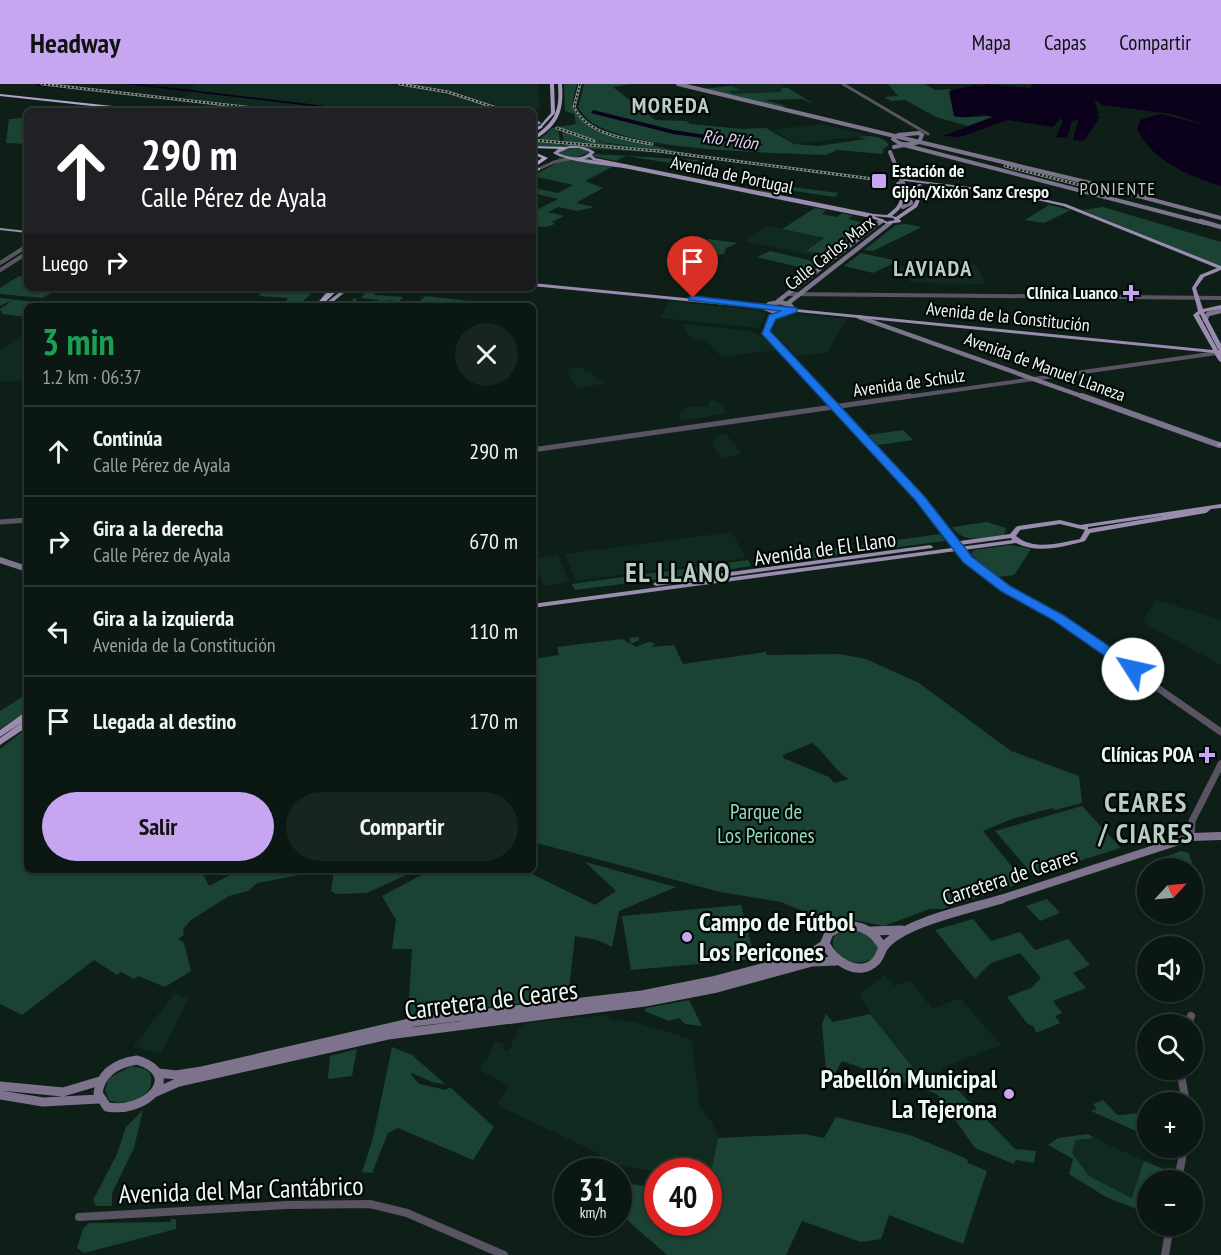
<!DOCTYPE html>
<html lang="es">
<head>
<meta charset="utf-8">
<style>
	body { margin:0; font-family:"PT Sans Narrow",sans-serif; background:#182420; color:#f1f3f6; height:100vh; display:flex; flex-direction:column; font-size:22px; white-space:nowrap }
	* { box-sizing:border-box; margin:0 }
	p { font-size:20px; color:#999f9f }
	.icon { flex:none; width:33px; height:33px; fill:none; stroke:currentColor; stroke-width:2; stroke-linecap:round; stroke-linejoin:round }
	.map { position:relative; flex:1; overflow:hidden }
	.sheet { position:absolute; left:24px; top:219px; width:512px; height:570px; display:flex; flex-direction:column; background:#0a1712; border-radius:9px; box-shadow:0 2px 4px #0004,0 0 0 2px #2a3632 }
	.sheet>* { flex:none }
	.top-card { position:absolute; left:24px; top:24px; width:512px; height:183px; border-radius:9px; box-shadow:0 2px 4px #0004,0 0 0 2px #2a3632; background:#202124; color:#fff; overflow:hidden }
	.needle { width:39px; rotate:64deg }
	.tools { position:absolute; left:1137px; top:774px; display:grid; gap:12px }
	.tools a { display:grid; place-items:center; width:66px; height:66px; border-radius:50%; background:#0a1712; box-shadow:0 2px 4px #0004,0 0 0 2px #2a3632; font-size:30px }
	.speed { position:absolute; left:554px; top:1074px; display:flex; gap:12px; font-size:30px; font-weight:700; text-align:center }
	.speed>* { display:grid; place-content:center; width:78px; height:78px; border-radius:50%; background:#0a1712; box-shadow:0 2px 4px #0004,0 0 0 2px #2a3632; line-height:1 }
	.speed small { font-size:15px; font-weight:400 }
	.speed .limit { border:9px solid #d22; background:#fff; color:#111 }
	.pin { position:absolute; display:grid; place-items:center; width:51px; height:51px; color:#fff; margin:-62px -26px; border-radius:50% 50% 50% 0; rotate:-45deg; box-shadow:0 0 6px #0007 }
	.pin .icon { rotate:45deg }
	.me { position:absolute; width:66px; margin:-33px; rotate:305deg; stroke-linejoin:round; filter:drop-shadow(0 0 4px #0008) }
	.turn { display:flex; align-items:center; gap:21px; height:126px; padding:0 18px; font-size:27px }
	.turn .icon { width:78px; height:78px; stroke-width:2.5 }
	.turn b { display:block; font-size:42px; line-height:51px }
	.then { display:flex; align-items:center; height:57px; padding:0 18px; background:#0003; gap:12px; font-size:22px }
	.round { display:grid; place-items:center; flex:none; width:63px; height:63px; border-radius:32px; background:#182420 }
	.overview { display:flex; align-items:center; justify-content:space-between; height:102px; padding:0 18px }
	h1 { font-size:36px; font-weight:800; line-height:45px; color:#1e9e55 }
	.button { display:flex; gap:12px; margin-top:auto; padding:12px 18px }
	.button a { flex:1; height:69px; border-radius:36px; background:#c6a6f0; color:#111; font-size:24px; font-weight:800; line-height:69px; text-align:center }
	.button a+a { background:#182420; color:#f1f3f6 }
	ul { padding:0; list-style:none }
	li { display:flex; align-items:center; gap:18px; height:90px; padding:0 18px; border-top:2px solid #2a3632 }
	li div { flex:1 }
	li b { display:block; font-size:22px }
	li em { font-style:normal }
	header { display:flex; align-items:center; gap:36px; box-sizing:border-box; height:84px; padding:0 30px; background:#c6a6f0; color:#111 }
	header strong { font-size:28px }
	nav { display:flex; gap:33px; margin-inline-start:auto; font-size:21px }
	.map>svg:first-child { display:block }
	.built { fill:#112a20 }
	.green { fill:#1b4333; fill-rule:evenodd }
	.water { fill:#0c011a }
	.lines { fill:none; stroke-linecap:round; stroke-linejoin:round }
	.river { fill:#0c011a; fill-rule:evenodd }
	.tertiary-far4 { stroke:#5a5364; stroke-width:3 }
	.tertiary-far3 { stroke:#5a5364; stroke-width:4 }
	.tertiary-far2 { stroke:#5a5364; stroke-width:5 }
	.tertiary-far1 { stroke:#5a5364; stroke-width:7 }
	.tertiary { stroke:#5a5364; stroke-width:8 }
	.secondary-far4 { stroke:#7e738d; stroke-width:4 }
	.secondary-far3 { stroke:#7e738d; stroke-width:4.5 }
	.secondary-far2 { stroke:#7e738d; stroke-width:6 }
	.secondary-far1 { stroke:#7e738d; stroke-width:8 }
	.secondary { stroke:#7e738d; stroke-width:9 }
	.primary { fill:#9a8cae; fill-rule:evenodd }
	.trunk { fill:#a697bd; fill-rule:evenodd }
	.motorway { fill:#b3a2cc; fill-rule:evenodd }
	.rail-casing { stroke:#7e8c86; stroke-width:3 }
	.rail { stroke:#030705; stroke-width:1.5; stroke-dasharray:2; stroke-linecap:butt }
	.secondary-bridge { stroke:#7e738d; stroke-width:4 }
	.route { fill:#1a73e8; stroke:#114b97; stroke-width:1.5 }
	.poi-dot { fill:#c6a6f0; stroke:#030705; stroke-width:2 }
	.labels { text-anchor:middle; stroke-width:4.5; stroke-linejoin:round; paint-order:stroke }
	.far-water-label { font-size:18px; font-style:italic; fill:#e0d0f7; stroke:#030705 }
	.far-poi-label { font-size:18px; font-weight:bold; fill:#edf8f3; stroke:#030705; text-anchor:start }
	.far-street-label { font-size:18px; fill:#edf8f3; stroke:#030705 }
	.far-neighbourhood-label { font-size:18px; letter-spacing:1.5px; fill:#b8cdc3; stroke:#030705 }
	.street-label { font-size:21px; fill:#edf8f3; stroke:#030705 }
	.poi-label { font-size:21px; font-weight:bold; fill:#edf8f3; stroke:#030705; text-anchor:end }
	.park-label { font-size:21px; fill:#8eddbb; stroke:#030705 }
	.far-district-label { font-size:22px; font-weight:bold; letter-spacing:1.5px; fill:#b8cdc3; stroke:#030705 }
	.near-poi-label { font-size:26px; font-weight:bold; fill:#edf8f3; stroke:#030705; text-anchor:start }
	.near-street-label { font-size:26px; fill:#edf8f3; stroke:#030705 }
	.district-label { font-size:27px; font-weight:bold; letter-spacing:1.5px; fill:#b8cdc3; stroke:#030705 }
</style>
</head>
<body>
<header>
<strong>Headway</strong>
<nav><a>Mapa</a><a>Capas</a><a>Compartir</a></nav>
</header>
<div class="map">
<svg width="1221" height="1171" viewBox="0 0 1221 1171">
	<rect width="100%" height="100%" fill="#0e1f18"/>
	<path class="built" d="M195 0H384L440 7 490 23 485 27H301L184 14Z
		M413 0H538L540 24 531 27H514L451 7Z
		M744 0H777L786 3 782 4V8L733 12 703 5Z
		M822 40 868 51 797 60 772 46Z
		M768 142 823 154 809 165 832 170 823 174 745 157Z
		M906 177H966L976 182 986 200 913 199 909 197 910 191H896L892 182H908Z
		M670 217 758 226 766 230 759 244 660 234Z
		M797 230 847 235 827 269 796 272 772 247 778 234Z
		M686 240 750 247 764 253 776 266 722 273 705 256 694 257 682 242Z
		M27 248V297H0V267Z
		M581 283 585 288 588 287 606 299 577 304 566 285Z
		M711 316 727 322 722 324 727 329 682 337 678 330 686 325 685 323H707Z
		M726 350 742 370 722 374 711 359 717 351Z
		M732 448 746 474 576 497 565 470Z
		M558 471 569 498 544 502 533 475Z
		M1157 516 1221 536V581L1142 538Z
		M884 891 894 902 911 896 932 925 960 914 1001 961 941 984 944 992 926 1000 879 943 859 910Z
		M175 909 188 915 161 970 133 963Z
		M606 931 612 936 631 937 691 955 700 1023 712 1038 718 1054 709 1098 708 1088H657L598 1077 600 1070 497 1021 509 1001 479 986 482 979H486L494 957 504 960 503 966 509 967 519 943 522 944 525 939Z
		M1094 1054 1144 1077 1133 1114 1089 1092 1072 1069 1075 1056Z"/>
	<path class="green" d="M564 0H577C575 9 570 18 574 27 585 51 679 67 705 73L602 58 558 44 561 62 565 60 611 64 564 59 562 47 604 59 672 69 533 62 552 44 576 40 574 30 565 27Z
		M584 0H631L613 3 655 36 686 37 691 40 743 45 766 44 794 60 818 62 867 55 882 58 857 53C870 51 883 52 889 61L883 65V70L837 66 826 71C767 68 643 68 594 40 587 36 583 30 578 24Z
		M888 0H925L935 6 951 5 954 32C968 35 980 32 994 32L968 42 936 33 905 16 891 17 884 13 898 12Z
		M731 2 740 6 729 7 733 10 781 8 782 4H788L814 20 802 15 765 16 786 22 778 24 703 5Z
		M27 34V60L6 59 9 35Z
		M566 64H579L590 68 572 75 588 73 634 83 616 81 585 97 603 104 576 119 594 123 578 127 558 123 548 128 564 132 552 138 555 140 546 143 533 142V128L558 115 533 109V104L558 109 573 101 533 92 562 76H556L559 74H571L557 69Z
		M595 70 699 76 690 82 626 72 616 77 592 72Z
		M775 97 780 98 777 101 838 109 835 113 787 106 780 111 760 107Z
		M1049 121 1071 126 1044 139 1025 136Z
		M1103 123 1221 158V182L1082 126Z
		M815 124 826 126 822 130 837 133 842 129 853 132 848 135 870 140 832 170 806 167 824 154 782 145Z
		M906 140 922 143 873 167 864 166 896 141Z
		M708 155 738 159 726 164 724 170 712 172 703 188 683 184 695 162Z
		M770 167 817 178 820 180 812 186 757 173Z
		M861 169 898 177 873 189 844 182Z
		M19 192 27 193V204H58L43 214 0 210V204Z
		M267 204H311L306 209 311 210 301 219 286 217 288 214 258 212 264 206H278Z
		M367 206 376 207 374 211 403 213 399 218 388 216 385 220 395 222H347L354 214 357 215 356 217 377 219 379 216 361 214Z
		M425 212 487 219 486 222H415Z
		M0 214 52 220 53 221 27 222V233L2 230 0 225 13 216 0 222Z
		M903 346 913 356 878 361 868 351Z
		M987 438 1006 444 1004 451C983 453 965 461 952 443Z
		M940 450 945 457 859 468 855 462Z
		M1011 461 1031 465 1014 491 997 493 971 470 974 466Z
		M843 463 847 470 767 480 763 474Z
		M748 476 751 482 665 495 661 488Z
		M659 488 662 495 575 506 572 500Z
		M639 553V556L631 560 636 563 648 558 655 559 652 563 674 561 683 580 766 568 767 571 839 570 866 575 919 599 1011 667 1079 692 1082 719 1055 726 1052 724 1012 735 983 747 1013 784V793L1019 800 942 825H930L884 842 855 836 832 839 781 818 720 808 533 758V575L559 571 557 563 622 555 631 560 629 554ZM812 659C826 669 835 688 849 695L834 699 829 693 783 674V671Z
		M27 610V627L0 645V627Z
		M27 644V786H201L209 802 240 786 321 787 257 799 248 807 229 812 191 836 183 845 184 851 178 855 184 859 191 887 165 903 138 892 134 895 121 888 117 891 94 876 22 931 0 920V665Z
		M1082 722 1121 764 1033 791 995 747Z
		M1181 767 1189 769 1198 801 1195 813H1193L1192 784H1163L1155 777Z
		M585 778 676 803 619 827 612 863 597 856 575 852 568 914 408 932 412 865H392L396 836 382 812 431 786H524L595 821 616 807Z
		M334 786H417L367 809 336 810 331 807Z
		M1047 815 1060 829 1040 837 1026 822Z
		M741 821 755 875 631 886 622 832Z
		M973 835 991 857 1020 848 1035 866 1068 855 1090 881 1073 889 1086 904 1053 917 1062 929 1055 932 1060 939 1036 949 1034 943 1027 939 1007 913 1031 904 1041 894 1020 869 991 879 975 895 935 846Z
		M850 845 863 847 878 862C877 877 864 880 851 878 839 874 828 864 835 851Z
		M689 916 702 942 685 940 679 934 669 937 644 927 646 924Z
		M826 930 833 938 870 930 926 1000 940 994 953 1001 1015 1065 1036 1067 1034 1079 1016 1076 1014 1080 975 1064 937 1010 842 977 830 998H827L822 940Z
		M392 963 412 971 445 1000 432 998 412 989 411 991 419 1000 446 1006 450 1003 494 1043 473 1076 398 1044 388 1049 372 1089 362 1088 373 1054Z
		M357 965 352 992 328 995 330 972Z
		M131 982 145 985 150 989C158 1012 127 1025 109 1016L105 1006 109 994Z
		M1103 1016 1117 1031C1131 1032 1137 1024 1147 1037V1052L1091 1027 1097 1025 1093 1020Z
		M143 1026 134 1064 112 1109V1122H96L93 1116 117 1070 126 1043Z
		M836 1033 910 1051 967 1075 968 1079 987 1087 963 1160 889 1131 881 1155 861 1158 802 1137 786 1171H667L618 1128V1098L657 1104V1138H708V1106L724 1111 709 1098 718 1054 804 1050 824 1054Z
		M1088 1050 1094 1054 1076 1056 1072 1069 1089 1092 1132 1114 1144 1077 1164 1085 1165 1096H1148L1147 1129 1106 1113 1069 1090 1073 1075 1048 1061 1058 1054Z
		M171 1135H176V1145L84 1169 77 1164 83 1145 89 1139 170 1138Z"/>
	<path class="water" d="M986 0 1030 4 1033 0H1221V102C1190 93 1151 76 1137 45L1141 35 1162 30 1208 42 1172 30 1102 21 1094 15 1099 30 1096 31 1100 33 1084 57 1073 56 1078 36 1072 37 1067 54 1056 53 1063 37 1061 34 1053 43 1008 36 960 53 943 52 993 33C981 28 969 36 954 32L949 7 975 1 985 2Z"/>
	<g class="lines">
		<path class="river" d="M36 0 65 3 67 4 65 5 38 2Z
			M125 0H140L369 27H352Z
			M593 26 673 46 763 60 760 62 673 50 591 29Z"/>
		<path class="tertiary-far4" d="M843 0 928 50
			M532 88 554 78 569 75"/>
		<path class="tertiary-far3" d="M0 179 27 162
			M0 186 27 169
			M787 210 1221 214
			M781 230 772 233 765 248 826 314
			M899 314 1217 269"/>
		<path class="tertiary-far2" d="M825 312 920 415 974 481 1006 505 1060 536
			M532 366 910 312
			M0 438 27 436"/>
		<path class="tertiary-far1" d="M1057 534 1221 648
			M1191 753 1192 737 1221 680"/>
		<path class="tertiary" d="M1188 940 1191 932
			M1180 986 1186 1018
			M1178 1096 1184 1064
			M79 1133 287 1121 370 1120 407 1129 504 1171
			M1165 1171 1170 1142"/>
		<path class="secondary-far4" d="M678 0 1086 98 1221 134
			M919 49 922 51 919 58C909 61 902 62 893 55L898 51Z
			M904 61 1205 139
			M894 63 904 61
			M903 123 911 119
			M879 139 882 137"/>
		<path class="secondary-far3" d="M1200 137 1221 143
			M777 218 881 137
			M780 218 790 221 794 226 779 230 765 224 769 220Z
			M787 220 890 139
			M859 233 1087 314
			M1205 236 1208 230 1221 227"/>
		<path class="secondary-far2" d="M1082 312 1219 361
			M0 476 27 485"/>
		<path class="secondary-far1" d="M998 816 1191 753 1221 752"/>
		<path class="secondary" d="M843 841C862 841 874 847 883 864 881 868 879 874 876 877 859 895 832 876 825 859L829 849Z
			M871 847 902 846
			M883 864C899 839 973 824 1002 815
			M137 976C185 991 146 1030 107 1023L98 1009C101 988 117 979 137 976Z
			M159 989 176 991 202 987 414 938 642 911 712 897 808 872 825 860
			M0 1002 63 1008 100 997
			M154 1009 179 998 388 951 645 918 717 904 812 878 836 877
			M0 1011 43 1018 99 1015"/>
		<path class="primary" d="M569 62C578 61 587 63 595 68L592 71 595 74 874 130 887 131C902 120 902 116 896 99L904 95 1010 108 1066 120 1221 182V186L1204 193 1196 204 1203 225 1221 221V225L1204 228 1221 260V278L1219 277 1214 269 532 202V199L1213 266 1193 231 1198 227 1192 204 1200 191 1217 184 1063 122 1010 110 905 97 900 99C906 115 906 121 892 132L896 133 913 121 916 116 912 102 920 100 922 101 915 104 920 116 917 123 899 135 901 137V138L888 140 871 134C790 118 709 101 629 85 609 81 569 79 553 69L558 65ZM569 64H579L590 68C581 77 568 73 558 69ZM590 73 593 76 605 78 584 75ZM874 132 893 134 895 136 888 138ZM1200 230 1218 265 1220 266H1218L1199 231Z
			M0 144 27 147V149L0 146Z
			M330 204H335L321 222H315Z
			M345 204H350L328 222H322Z
			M1221 358V362H1217V360Z
			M1221 420V424L1211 425 1206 429 1090 449 1085 457C1063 463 1038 470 1016 459L532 524V520L1012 456 1011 454 960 461 957 459 960 457 1010 450 1016 443 1018 442 1060 436 1080 441ZM1163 432 1088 445V443ZM1060 440 1085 446 1080 455C1059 459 1034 467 1016 452L1020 446Z
			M930 461 932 462 933 463 932 464 656 502 653 500 656 498Z
			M24 629H27V635L0 653V646Z
			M24 637H27V643L0 661V654Z"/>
		<path class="trunk" d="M550 0H554L555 29 540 45 538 44 551 29Z
			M558 0H562C564 29 558 42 532 57V54C555 37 560 28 558 0Z
			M540 84V86L532 87V85Z
			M334 204H340L322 221H318V219Z"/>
		<path class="motorway" d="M0 10 150 26 152 27H138L0 12Z
			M539 42 543 43 532 49V46Z
			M532 62 564 63 566 64 564 65 532 64Z
			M532 67 548 74 532 85V81L542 74 532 70Z"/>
		<defs>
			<path id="rail" d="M42 0 281 27
				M400 0 448 8 506 27
				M580 0 574 23C586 50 626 55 652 60
				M532 36 539 39
				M557 44 594 57
				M532 56 658 67 873 95
				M1005 82 1088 103"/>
		</defs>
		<use href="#rail" class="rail-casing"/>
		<use href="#rail" class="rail"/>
		<path class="secondary-bridge" d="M890 68 911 119"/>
	</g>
	<path class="route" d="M693 212 797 224V228L776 235 770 247 924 412 972 473 1010 502 1063 531 1138 582V588H1128L1053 536 1001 507 963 478 916 417 762 250 769 231 781 227 689 216 688 214Z"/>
	<g class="poi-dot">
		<rect x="871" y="89" width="16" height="16" rx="3"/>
		<path d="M1128 200h6v6h6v6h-6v6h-6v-6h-6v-6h6z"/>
		<path d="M1204 662h6v6h6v6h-6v6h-6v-6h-6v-6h6z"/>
		<circle cx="687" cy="853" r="6"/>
		<circle cx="1009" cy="1010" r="6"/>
	</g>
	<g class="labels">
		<g class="far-water-label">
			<text transform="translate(730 56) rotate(8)" y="6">Río Pilón</text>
		</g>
		<g class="far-poi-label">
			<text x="892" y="93">Estación de<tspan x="892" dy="21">Gijón/Xixón Sanz Crespo</tspan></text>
			<text x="1118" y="215" text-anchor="end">Clínica Luanco</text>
		</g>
		<g class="far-street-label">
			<text transform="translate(732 91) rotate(12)" y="6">Avenida de Portugal</text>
			<text transform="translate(830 169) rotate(-38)" y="6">Calle Carlos Marx</text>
			<text transform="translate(1008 233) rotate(6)" y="6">Avenida de la Constitución</text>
			<text transform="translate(1045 283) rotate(20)" y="6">Avenida de Manuel Llaneza</text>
			<text transform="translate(909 299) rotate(-8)" y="6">Avenida de Schulz</text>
		</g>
		<g class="far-neighbourhood-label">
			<text x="1118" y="111">PONIENTE</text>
		</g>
		<g class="street-label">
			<text transform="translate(825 465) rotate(-8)" y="7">Avenida de El Llano</text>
			<text transform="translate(1010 793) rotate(-18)" y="7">Carretera de Ceares</text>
		</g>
		<g class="poi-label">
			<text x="1194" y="678">Clínicas POA</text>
		</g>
		<g class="park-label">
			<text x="766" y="735">Parque de<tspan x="766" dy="24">Los Pericones</tspan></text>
		</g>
		<g class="far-district-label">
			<text x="671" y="29">MOREDA</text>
			<text x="933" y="192">LAVIADA</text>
		</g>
		<g class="near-poi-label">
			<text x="699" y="847">Campo de Fútbol<tspan x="699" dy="30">Los Pericones</tspan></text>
			<text x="997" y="1004" text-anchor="end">Pabellón Municipal<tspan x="997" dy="30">La Tejerona</tspan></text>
		</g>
		<g class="near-street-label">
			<text transform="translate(491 916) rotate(-7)" y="9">Carretera de Ceares</text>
			<text transform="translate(241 1106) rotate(-2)" y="9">Avenida del Mar Cantábrico</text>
		</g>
		<g class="district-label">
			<text x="678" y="498">EL LLANO</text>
			<text x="1146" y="728">CEARES<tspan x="1146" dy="31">/ CIARES</tspan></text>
		</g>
	</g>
</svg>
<div class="tools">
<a><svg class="needle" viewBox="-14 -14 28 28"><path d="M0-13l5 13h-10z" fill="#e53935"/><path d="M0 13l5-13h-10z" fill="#999f9f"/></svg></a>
<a><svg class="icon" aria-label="sound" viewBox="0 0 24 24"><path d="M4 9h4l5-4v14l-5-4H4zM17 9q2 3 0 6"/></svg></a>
<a><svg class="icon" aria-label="search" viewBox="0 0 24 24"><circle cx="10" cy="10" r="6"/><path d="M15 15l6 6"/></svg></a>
<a>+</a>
<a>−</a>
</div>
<div class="speed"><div>31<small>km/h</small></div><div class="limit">40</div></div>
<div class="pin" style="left:693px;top:214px;background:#d93025"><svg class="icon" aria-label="arrive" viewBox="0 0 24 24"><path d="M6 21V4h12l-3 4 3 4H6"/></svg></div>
<svg class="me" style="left:1133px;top:585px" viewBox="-20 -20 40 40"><circle r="19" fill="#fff"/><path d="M0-13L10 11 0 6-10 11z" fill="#1a73e8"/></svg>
<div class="top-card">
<div class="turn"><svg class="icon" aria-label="ahead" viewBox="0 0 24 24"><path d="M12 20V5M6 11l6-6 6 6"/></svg><div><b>290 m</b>Calle Pérez de Ayala</div></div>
<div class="then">Luego<svg class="icon" aria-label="right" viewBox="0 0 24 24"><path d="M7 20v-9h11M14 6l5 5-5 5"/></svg></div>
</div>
<section class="sheet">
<div class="overview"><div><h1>3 min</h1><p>1.2 km · 06:37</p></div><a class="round"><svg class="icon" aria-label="close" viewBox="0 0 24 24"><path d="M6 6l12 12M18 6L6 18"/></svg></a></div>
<ul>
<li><svg class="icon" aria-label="ahead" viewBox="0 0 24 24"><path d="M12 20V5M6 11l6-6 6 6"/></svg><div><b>Continúa</b><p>Calle Pérez de Ayala</p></div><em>290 m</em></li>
<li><svg class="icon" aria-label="right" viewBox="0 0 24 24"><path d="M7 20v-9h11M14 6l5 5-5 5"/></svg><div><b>Gira a la derecha</b><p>Calle Pérez de Ayala</p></div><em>670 m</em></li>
<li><svg class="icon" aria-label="left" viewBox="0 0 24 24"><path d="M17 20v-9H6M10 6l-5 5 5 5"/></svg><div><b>Gira a la izquierda</b><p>Avenida de la Constitución</p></div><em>110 m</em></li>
<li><svg class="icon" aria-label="arrive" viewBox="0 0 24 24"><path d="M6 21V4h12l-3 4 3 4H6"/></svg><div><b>Llegada al destino</b></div><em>170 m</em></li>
</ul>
<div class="button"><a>Salir</a><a>Compartir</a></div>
</section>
</div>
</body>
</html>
